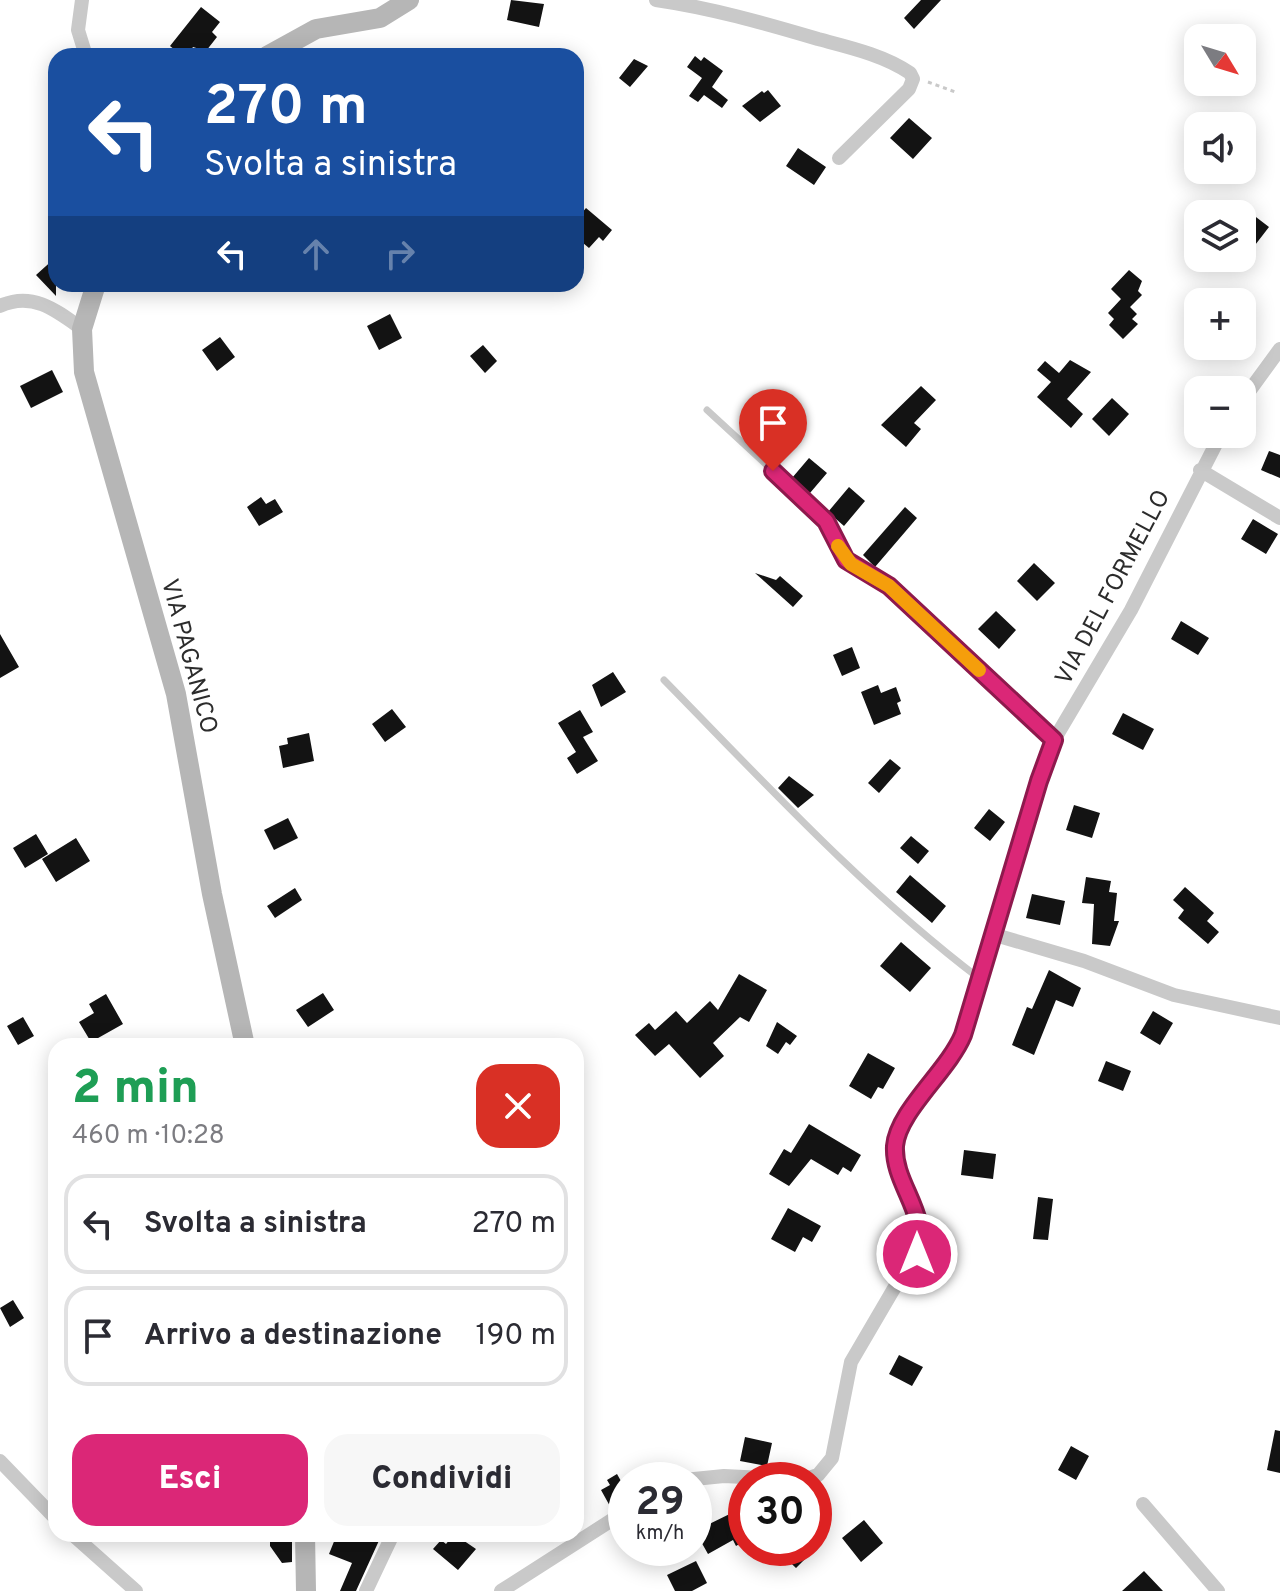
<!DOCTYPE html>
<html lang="it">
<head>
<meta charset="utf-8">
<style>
	body { margin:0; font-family:Overpass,sans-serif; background:#f7f7f7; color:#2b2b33; height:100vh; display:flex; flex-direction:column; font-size:30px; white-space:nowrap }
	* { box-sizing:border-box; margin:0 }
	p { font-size:26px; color:#7c7c81 }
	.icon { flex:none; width:44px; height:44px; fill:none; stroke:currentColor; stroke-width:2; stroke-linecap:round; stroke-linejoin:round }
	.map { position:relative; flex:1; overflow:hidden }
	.drawer { position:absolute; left:48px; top:1038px; width:536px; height:504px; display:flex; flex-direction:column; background:#fff; border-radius:24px; box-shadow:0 4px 20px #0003 }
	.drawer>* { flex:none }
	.hud { position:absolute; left:48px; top:48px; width:536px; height:244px; border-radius:24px; box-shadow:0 4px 20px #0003; background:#1a4fa0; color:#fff; overflow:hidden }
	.needle { width:52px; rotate:128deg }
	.buttons { position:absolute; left:1184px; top:24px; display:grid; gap:16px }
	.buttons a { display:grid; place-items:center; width:72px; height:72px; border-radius:16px; background:#fff; box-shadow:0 4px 20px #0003; font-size:40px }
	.speed { position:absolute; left:608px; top:1462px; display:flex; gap:16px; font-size:40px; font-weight:700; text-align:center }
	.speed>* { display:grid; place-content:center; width:104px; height:104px; border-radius:50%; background:#fff; box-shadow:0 4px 20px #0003; line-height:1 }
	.speed small { font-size:20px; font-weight:400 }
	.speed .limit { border:12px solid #d22; background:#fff; color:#111 }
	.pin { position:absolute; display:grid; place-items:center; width:68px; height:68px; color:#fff; margin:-82px -34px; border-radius:50% 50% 50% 0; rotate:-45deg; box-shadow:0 0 8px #0007 }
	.pin .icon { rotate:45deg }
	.me { position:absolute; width:88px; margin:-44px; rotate:0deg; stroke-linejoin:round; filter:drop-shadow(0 0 6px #0008) }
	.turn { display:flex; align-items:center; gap:28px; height:168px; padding:0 24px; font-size:36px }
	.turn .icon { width:104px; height:104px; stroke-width:2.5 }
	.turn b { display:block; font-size:56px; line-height:68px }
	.lanes { display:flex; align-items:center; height:76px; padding:0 24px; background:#0003; justify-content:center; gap:40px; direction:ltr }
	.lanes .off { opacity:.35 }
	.round { display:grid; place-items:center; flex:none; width:84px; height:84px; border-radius:24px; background:#f7f7f7 }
	.overview { display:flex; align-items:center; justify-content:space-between; height:136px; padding:0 24px }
	h1 { font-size:48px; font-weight:800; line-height:60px; color:#1e9e55 }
	.action { display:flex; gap:16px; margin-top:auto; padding:16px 24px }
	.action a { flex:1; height:92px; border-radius:24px; background:#db2777; color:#fff; font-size:32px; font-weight:800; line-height:92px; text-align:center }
	.action a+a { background:#f7f7f7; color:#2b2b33 }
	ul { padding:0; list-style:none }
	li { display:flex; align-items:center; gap:24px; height:100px; margin:0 16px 12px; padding:0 8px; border:4px solid #e1e1e2; border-radius:24px }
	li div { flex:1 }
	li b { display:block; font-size:30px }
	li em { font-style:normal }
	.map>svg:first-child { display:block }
	.building { fill:#131313 }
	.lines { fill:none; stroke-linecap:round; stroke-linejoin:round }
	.path { stroke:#c9c9c9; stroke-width:3; stroke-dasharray:4 4; stroke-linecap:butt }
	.lane { stroke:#c9c9c9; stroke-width:7 }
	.street { stroke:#c9c9c9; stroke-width:14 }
	.secondary { stroke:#b6b6b6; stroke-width:20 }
	.route-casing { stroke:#8e194d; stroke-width:20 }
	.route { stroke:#db2777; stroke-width:14 }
	.slow { stroke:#f59e0b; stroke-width:14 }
	.labels { text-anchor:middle; stroke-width:8; stroke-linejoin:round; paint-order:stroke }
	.street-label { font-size:24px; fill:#2c2c2c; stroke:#fff }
</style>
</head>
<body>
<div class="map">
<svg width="1280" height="1591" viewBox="0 0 1280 1591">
	<rect width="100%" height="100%" fill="#fff"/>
	<path class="building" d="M511 0 544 4 539 27 507 20Z
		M921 0H941L914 29 904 18Z
		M201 7 220 22 212 32 217 37 206 51 193 47 189 53 184 49 180 54 170 46Z
		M695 56 701 61 704 57 723 71 712 87 728 100 722 108 704 95 698 102 689 96 702 78 687 67Z
		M634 59 648 66 630 87 619 78Z
		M768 90 781 106 760 122 742 106 762 91 764 93Z
		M909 118 932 138 913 159 890 138Z
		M798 148 826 167 814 185 786 166Z
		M586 208 612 230 603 241 599 237 589 248 577 238 581 233 576 229V220Z
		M1252 214 1269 227 1242 262V227Z
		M56 257V296L36 275Z
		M1129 270 1142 281 1138 291 1142 295 1130 307 1137 314 1132 319 1138 324 1123 339 1109 325 1114 319 1108 313 1121 299 1111 289Z
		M390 314 402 338 379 350 367 326Z
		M220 337 235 357 217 371 202 350Z
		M483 345 497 361 485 373 470 356Z
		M1070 360 1091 372 1067 399 1083 414 1071 428 1037 397 1051 382 1037 370 1045 361 1059 373Z
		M52 370 63 392 31 408 20 386Z
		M921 386 936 400 914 423 921 429 906 447 881 425Z
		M1112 398 1129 414 1109 436 1092 419Z
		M1269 451 1280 455V478L1261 470Z
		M809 458 827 473 810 493 792 478Z
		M849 487 865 501 844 526 828 512Z
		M261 497 266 504 275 499 283 512 259 526 247 507Z
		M905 507 917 518 875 567 863 555Z
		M1253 519 1278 534 1266 554 1241 539Z
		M1034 563 1055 583 1037 601 1017 581Z
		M755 573 776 580 780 576 803 596 793 607Z
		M996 611 1016 630 999 649 978 629Z
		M1181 621 1209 638 1198 655 1171 639Z
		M0 634 19 667 0 678Z
		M852 647 860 668 842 676 833 655Z
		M613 672 626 692 601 707 592 685Z
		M878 685 881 693 896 687 901 701 897 703 901 714 874 725 861 692Z
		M392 709 406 727 385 742 372 724Z
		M580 710 593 732 583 737 598 761 577 774 567 758 576 752 558 723Z
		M1123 713 1154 729 1143 750 1112 734Z
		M309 733 314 761 283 768 279 746 288 744 287 738Z
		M890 759 901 768 879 793 868 783Z
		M789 776 814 795 798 808 778 788Z
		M1074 805 1100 813 1092 838 1066 830Z
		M989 809 1005 822 990 841 974 828Z
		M288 818 298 838 274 850 264 830Z
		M36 834 48 854 25 868 13 848Z
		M911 836 929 851 918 864 900 848Z
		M76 838 90 861 56 882 42 859Z
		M910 875 946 906 932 923 896 892Z
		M1086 877 1111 881 1109 892 1117 893 1114 921H1119L1110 946 1092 944 1094 904 1082 903Z
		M1185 887 1214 913 1207 921 1219 932 1208 944 1178 918 1184 910 1173 900Z
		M295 888 302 900 275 918 267 906Z
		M1032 894 1065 901 1060 925 1026 918Z
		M901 942 931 968 910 992 880 966Z
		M1049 970 1081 988 1073 1007 1056 1000 1034 1055 1012 1045 1027 1007 1032 1009Z
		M739 974 767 990 749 1022 740 1017 713 1043 724 1056 700 1078 669 1044 655 1056 635 1035 649 1023 655 1030 676 1011 687 1023 710 1001 718 1010Z
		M323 993 334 1010 308 1027 296 1010Z
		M106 994 123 1024 91 1042 79 1022 94 1013 89 1004Z
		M1153 1011 1173 1023 1160 1045 1140 1033Z
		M23 1017 34 1036 18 1045 7 1026Z
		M777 1022 797 1036 790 1045 786 1042 778 1054 766 1046Z
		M868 1053 895 1068 883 1089 878 1087 871 1099 849 1086Z
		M1106 1061 1131 1071 1123 1091 1098 1081Z
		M809 1124 861 1155 851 1172 843 1167 838 1175 811 1159 789 1186 769 1174 784 1149 791 1153Z
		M964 1150 996 1154 993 1179 961 1175Z
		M1038 1197 1053 1199 1048 1240 1033 1239Z
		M788 1208 821 1226 812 1242 803 1237 795 1252 771 1239Z
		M13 1300 24 1318 10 1327 0 1308Z
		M899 1355 923 1367 912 1386 889 1374Z
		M1275 1430 1280 1431V1473L1267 1470Z
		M745 1437 772 1443 767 1466 740 1461Z
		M1071 1446 1089 1456 1076 1480 1058 1470Z
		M617 1474 626 1490V1499L611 1508 601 1490 610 1485 607 1480Z
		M746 1506V1540L736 1546 733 1540 708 1554 695 1531Z
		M864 1520 883 1543 861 1562 842 1538Z
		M270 1534H292V1562L282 1563 270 1546Z
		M337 1534H382L356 1591H340L352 1563 329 1554Z
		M454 1534 476 1549 458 1570 433 1549 441 1540 446 1544Z
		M775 1548H805L811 1553 796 1568Z
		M696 1561 707 1583 692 1591H675L667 1575Z
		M1144 1571 1163 1591H1122Z"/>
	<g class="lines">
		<path class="path" d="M928 82 958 93"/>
		<path class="lane" d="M707 410 822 516 846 560 889 586 1054 740
			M664 680C765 783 864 891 980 979"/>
		<path class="street" d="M82 0 78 30 86 56
			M656 0C711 8 764 23 818 39 848 47 884 55 910 73L913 79 909 89 839 158
			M0 306C32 291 56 310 82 329
			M1242 401 1280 349
			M1200 470 1280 518
			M992 934 1084 961 1174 995 1280 1018
			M0 1461 56 1519
			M684 1480 724 1476 803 1480 818 1475 832 1458 851 1362 920 1244 919 1218 896 1158 900 1127 945 1068 965 1029 1039 781 1054 740 1131 610 1221 434
			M1143 1504 1218 1591
			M72 1534 136 1591
			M366 1591 393 1534
			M501 1591 626 1511"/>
		<path class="secondary" d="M267 56 316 29 380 18 409 0
			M96 284 82 329 84 372 176 694 212 894 245 1046
			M305 1534 306 1591"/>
	</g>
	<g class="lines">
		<defs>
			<path id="route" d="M773 471 826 521 846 560 889 586 1054 740 1039 781 963 1035C948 1071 898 1111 895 1146 893 1185 930 1213 917 1254"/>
		</defs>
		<use href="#route" class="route-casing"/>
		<use href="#route" class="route"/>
		<path class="slow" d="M838 546 851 564 889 586 979 670"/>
	</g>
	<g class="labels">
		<g class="street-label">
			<text transform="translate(1112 587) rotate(-62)" y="8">VIA DEL FORMELLO</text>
			<text transform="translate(190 656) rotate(75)" y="8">VIA PAGANICO</text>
		</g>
	</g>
</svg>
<div class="buttons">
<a><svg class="needle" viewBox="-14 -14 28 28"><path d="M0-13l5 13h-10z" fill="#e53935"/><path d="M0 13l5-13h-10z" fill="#7c7c81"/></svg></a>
<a><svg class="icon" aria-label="sound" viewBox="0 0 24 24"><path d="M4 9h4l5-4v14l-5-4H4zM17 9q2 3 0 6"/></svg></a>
<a><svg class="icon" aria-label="layers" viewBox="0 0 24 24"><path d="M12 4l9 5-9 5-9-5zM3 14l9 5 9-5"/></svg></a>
<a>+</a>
<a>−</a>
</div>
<div class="speed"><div>29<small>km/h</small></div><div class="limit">30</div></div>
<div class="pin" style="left:773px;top:471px;background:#d93025"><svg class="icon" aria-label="arrive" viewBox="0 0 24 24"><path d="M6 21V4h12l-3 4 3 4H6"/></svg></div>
<svg class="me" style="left:917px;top:1254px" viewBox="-20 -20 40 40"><circle r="17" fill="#db2777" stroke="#fff" stroke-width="3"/><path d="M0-11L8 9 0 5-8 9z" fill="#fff"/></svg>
<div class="hud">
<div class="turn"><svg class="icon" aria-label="left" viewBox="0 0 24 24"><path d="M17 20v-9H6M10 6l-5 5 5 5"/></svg><div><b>270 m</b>Svolta a sinistra</div></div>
<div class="lanes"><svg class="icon" aria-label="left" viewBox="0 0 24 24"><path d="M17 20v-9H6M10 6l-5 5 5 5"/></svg><svg class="icon off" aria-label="ahead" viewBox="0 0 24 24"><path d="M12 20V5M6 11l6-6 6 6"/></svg><svg class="icon off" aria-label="right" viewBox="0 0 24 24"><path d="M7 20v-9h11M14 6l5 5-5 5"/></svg></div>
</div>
<section class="drawer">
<div class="overview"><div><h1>2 min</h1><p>460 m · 10:28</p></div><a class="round" style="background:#d93025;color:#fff"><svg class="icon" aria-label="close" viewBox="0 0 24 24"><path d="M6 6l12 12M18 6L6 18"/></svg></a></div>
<ul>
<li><svg class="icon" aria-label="left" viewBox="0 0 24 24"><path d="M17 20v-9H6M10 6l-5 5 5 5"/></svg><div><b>Svolta a sinistra</b></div><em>270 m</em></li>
<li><svg class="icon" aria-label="arrive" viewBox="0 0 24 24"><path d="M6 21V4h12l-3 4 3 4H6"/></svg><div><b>Arrivo a destinazione</b></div><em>190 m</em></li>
</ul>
<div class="action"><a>Esci</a><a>Condividi</a></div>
</section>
</div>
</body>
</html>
